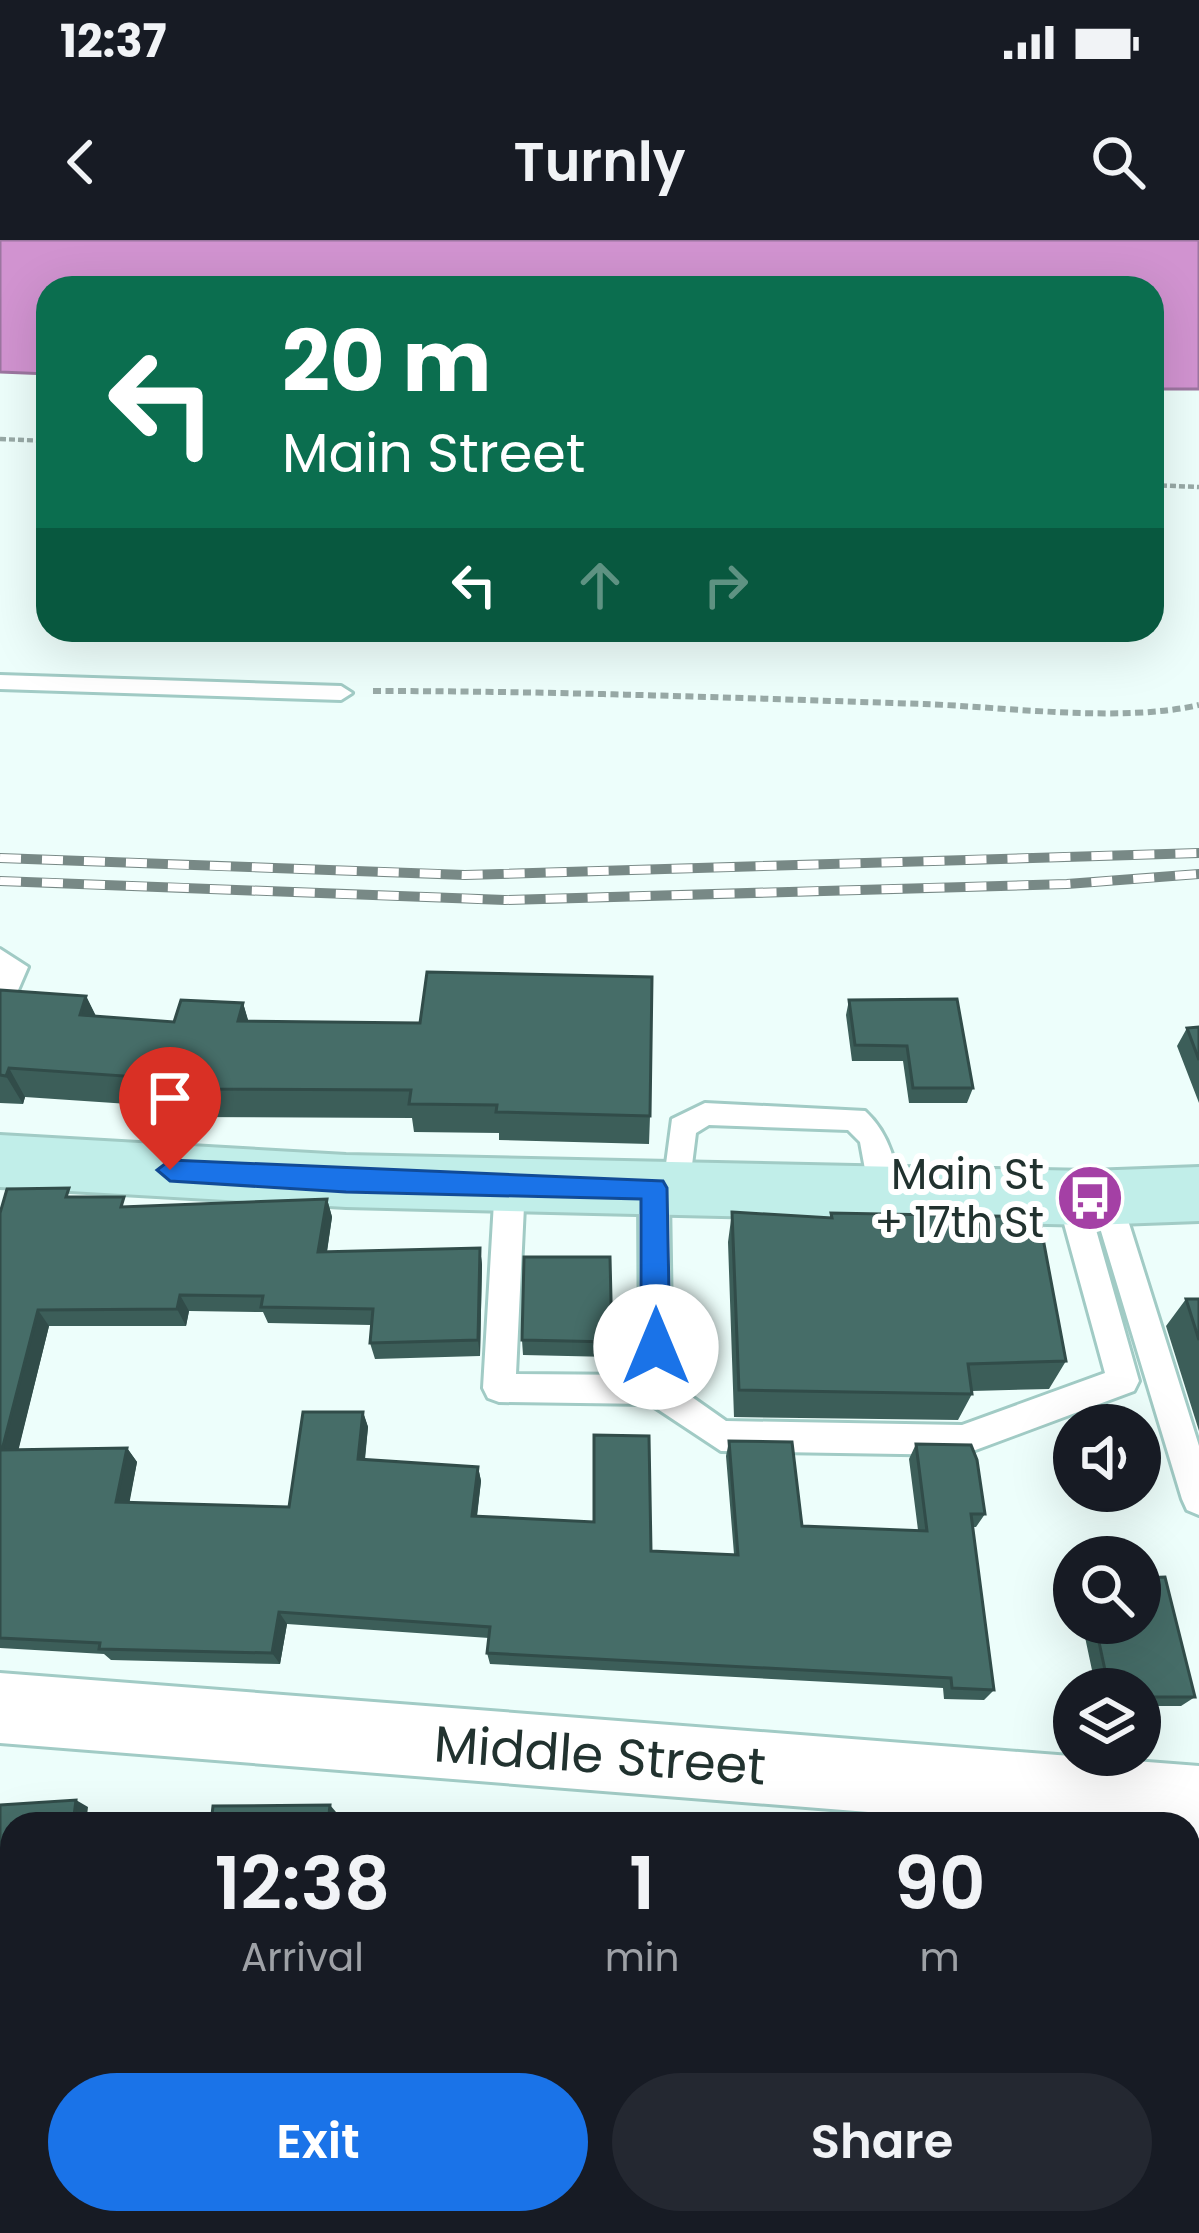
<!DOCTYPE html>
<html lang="en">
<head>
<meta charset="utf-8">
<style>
	body { margin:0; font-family:Poppins,sans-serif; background:#242831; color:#f1f3f6; height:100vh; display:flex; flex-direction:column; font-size:45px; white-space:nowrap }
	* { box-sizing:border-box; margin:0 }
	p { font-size:39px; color:#9ea1a6 }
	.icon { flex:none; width:66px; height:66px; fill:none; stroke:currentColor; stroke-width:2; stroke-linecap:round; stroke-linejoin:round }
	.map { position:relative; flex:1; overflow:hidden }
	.drawer { position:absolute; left:0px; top:1572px; width:1200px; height:423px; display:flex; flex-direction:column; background:#171b24; border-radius:36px 36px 0 0; box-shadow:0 12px 48px #0002 }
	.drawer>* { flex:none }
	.top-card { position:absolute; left:36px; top:36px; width:1128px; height:366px; border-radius:36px; box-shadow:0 12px 48px #0002; background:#0b6e4f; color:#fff; overflow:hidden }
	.tools { position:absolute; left:1053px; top:1164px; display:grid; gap:24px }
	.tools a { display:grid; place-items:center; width:108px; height:108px; border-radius:50%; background:#171b24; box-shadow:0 12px 48px #0002; font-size:60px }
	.pin { position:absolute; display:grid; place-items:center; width:102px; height:102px; color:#fff; margin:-123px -51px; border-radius:50% 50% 50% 0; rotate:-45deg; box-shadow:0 0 12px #0007 }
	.pin .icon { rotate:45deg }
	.me { position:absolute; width:132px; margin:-66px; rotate:0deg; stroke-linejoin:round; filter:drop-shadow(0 0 9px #0008) }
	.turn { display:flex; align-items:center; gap:42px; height:252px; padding:0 48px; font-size:54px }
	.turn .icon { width:156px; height:156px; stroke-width:2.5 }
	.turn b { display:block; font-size:84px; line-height:102px }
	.lanes { display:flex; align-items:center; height:114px; padding:0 48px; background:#0003; justify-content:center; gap:60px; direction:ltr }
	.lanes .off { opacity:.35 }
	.eta { display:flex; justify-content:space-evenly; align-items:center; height:204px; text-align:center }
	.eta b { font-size:72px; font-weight:600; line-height:84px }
	.cta { display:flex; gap:24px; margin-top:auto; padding:24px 48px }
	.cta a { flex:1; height:138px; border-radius:72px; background:#1a73e8; color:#fff; font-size:48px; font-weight:600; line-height:138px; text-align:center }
	.cta a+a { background:#242831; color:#f1f3f6 }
	.status { display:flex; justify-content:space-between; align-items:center; height:84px; padding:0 60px; background:#171b24; direction:ltr }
	.status svg { height:33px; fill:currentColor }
	header { display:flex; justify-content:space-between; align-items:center; height:156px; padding:0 48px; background:#171b24; font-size:54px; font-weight:600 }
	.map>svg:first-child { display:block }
	.water { fill:#d193d0; stroke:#9c76a0; stroke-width:3 }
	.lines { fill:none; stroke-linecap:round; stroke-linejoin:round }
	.lane-casing { stroke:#a1cbc5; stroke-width:6 }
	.street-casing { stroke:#a1cbc5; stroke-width:6 }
	.secondary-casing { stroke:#a1cbc5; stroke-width:6 }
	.path-far1 { stroke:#98a9a6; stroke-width:4.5; stroke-dasharray:6 3; stroke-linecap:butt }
	.path { stroke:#98a9a6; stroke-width:6; stroke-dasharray:8 4.5; stroke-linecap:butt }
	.lane { fill:#fff; fill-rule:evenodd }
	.street { fill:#fff; fill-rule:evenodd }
	.secondary { fill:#c1eee9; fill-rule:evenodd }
	.rail-casing { stroke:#788986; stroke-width:10 }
	.rail { stroke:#fff; stroke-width:8; stroke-dasharray:21; stroke-linecap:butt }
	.wall { fill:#3c5e59 }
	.shaded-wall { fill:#314c49 }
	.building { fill:#466d68; stroke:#314c49; stroke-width:3 }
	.route { fill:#1a73e8; stroke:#114b97; stroke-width:3 }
	.labels { text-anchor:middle; stroke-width:12; stroke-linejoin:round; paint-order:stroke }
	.poi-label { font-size:42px; fill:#21322f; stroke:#fff; text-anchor:end }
	.near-street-label { font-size:51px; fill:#21322f; stroke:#fff }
</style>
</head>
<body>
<div class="status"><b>12:37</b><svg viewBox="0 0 49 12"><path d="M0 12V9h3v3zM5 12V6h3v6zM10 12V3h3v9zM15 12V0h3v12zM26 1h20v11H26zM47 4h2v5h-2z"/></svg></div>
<header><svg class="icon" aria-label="back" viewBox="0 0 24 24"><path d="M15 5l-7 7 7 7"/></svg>Turnly<svg class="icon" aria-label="search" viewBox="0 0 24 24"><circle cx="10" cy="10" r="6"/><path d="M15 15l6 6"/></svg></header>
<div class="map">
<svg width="1199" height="1993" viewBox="0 0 1199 1993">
	<rect width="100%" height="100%" fill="#edfefb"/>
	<path class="water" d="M0 0H1199V149H1152V48H48V134L0 132Z"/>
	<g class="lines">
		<defs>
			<path id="lane" d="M0 435 341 446 352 453 341 460 0 449Z
				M0 709 28 727 9 771 0 774Z
				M705 863 865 871C887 891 905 932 891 962H871L860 902 848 890 709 885 696 893 688 957 669 958 672 1143 726 1181 962 1185 1105 1133 1057 958 1062 949H1082L1087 958 1139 1141 1134 1151 962 1215 721 1211 650 1164 499 1162 488 1158 483 1148 495 945 500 937H520L525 945 516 1134 640 1135 639 948 644 940 664 939 672 879Z
				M1106 946 1116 949 1121 958 1199 1206V1275L1187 1270 1182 1259 1091 958 1096 949Z"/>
			<path id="street" d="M0 1433 1199 1526V1598L1188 1597V1584H1019L0 1503Z"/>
			<path id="secondary" d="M0 895 346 915 1090 931 1199 927V981L1090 985 346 967 0 947Z"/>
		</defs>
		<use href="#lane" class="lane-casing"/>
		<use href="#street" class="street-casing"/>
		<use href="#secondary" class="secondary-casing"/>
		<path class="path-far1" d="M0 199 48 201
			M1152 245 1199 247"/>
		<path class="path" d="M373 451C557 451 740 458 924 464 1006 467 1121 483 1199 465"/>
		<use href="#lane" class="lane"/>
		<use href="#street" class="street"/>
		<use href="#secondary" class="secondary"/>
		<defs>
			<path id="rail" d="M0 618 465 635 1199 613
				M0 641 505 660 1067 644 1199 634"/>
		</defs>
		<use href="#rail" class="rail-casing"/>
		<use href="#rail" class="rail"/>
	</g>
	<path class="wall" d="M0 750 86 756 96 776 174 782 243 763 248 781 650 876 649 904 499 900V893L414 892 412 878 177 877 173 867 25 857 23 864 0 863Z
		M849 760 973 848 967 863H909L903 821H852L846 775Z
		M1199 787V863L1177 806 1187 788Z
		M74 957 129 967 327 959 332 977 327 1012 480 1008 482 1025 480 1116 375 1119 370 1103 371 1085 268 1083 263 1072 189 1071 186 1086H49L18 1210 127 1208 137 1222 129 1262 289 1267 363 1172 368 1187 365 1220 478 1227 481 1241 477 1277 651 1311 734 1314 726 1216 729 1201 802 1286 918 1290 909 1219 916 1204 985 1274 976 1287H973L994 1450 984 1460 944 1459 943 1448 490 1424 487 1413 489 1398 287 1384 280 1424 111 1420 104 1414 0 1408V973Z
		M732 972 830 978 831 973 1066 1121 1049 1149 972 1151V1154L958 1180 734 1177 728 1002Z
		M610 1017 612 1117 523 1115 522 1100Z
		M1186 1059H1199V1191L1166 1086Z
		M1082 1383H1140L1195 1457 1181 1466H1140V1449H1096Z
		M1188 1623H1199V1993H1130L1187 1991 1185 1983H1188Z"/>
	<path class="shaded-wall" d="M86 756 100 785 80 775Z
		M243 763 252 793 238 781Z
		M9 828 25 857 23 864 6 836Z
		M327 959 332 977 324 1030 318 1012Z
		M480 1008 482 1025 480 1116 478 1100Z
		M180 1055 189 1071 186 1086 177 1069Z
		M38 1070 49 1086 15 1224 2 1210Z
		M363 1172 368 1187 363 1234 358 1219Z
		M127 1208 137 1222 127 1276 116 1262Z
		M478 1227 481 1241 475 1290 472 1276Z
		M279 1372 287 1384 280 1424 272 1413Z
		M76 1560 88 1567 86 1584H73Z
		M330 1565 336 1572 335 1584H328Z
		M132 1983H144L143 1993H131Z"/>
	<path class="building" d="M427 732 652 737 650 876 496 872 497 865 409 864 411 850 165 849 168 839 9 828 6 836 0 835V750L86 756 80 775 174 782 181 760 243 763 238 781 420 783Z
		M957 759 973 848H913L907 806 855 805 849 760Z
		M1199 787V820L1187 788Z
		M69 948 66 957H124L121 967 327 959 318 1012 480 1008 478 1100 370 1103 373 1069 261 1067 263 1056 180 1055 177 1069 38 1070 2 1210 127 1208 116 1262 289 1267 303 1172H363L358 1219 478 1227 472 1276 594 1282V1195L649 1196 651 1311 738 1315 729 1201 792 1202 802 1286 927 1291 916 1204 971 1205 977 1220 985 1274H971L994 1450 952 1448 951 1438 487 1413 490 1387 279 1372 272 1413 99 1409 100 1403 0 1398V973L7 949Z
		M732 972 832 978 831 973 1039 977 1066 1121 968 1124 972 1154 739 1150Z
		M524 1017H610L612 1102 522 1100Z
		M1186 1059H1199V1100Z
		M1165 1337 1195 1457H1140V1449H1109L1095 1383H1140V1338Z
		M76 1560 73 1584H12V1729L0 1730V1565Z
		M330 1565 328 1584H211L213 1566Z
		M1188 1623H1199V1967L1188 1916Z
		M68 1983H132L131 1993H67Z
		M350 1983H1085L1087 1993H349Z"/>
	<path class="route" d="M170 920 663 941 667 948 670 1107 666 1116 656 1120 645 1116 641 1107V959L346 952 170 941 157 930Z"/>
	<defs>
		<symbol id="bus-disc" viewBox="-11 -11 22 22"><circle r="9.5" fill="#a440a5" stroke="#fff"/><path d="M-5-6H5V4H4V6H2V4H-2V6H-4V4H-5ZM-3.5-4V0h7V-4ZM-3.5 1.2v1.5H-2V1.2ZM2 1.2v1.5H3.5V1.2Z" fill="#fff"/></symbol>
	</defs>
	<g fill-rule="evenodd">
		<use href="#bus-disc" x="1052" y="920" width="76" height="76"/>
	</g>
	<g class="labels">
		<g class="poi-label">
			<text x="1044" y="949">Main St<tspan x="1044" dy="48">+ 17th St</tspan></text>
		</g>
		<g class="near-street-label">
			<text transform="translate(600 1515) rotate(4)" y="18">Middle Street</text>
		</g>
	</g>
</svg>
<div class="tools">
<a><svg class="icon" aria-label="sound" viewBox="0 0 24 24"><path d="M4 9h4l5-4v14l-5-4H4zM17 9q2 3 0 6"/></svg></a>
<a><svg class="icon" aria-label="search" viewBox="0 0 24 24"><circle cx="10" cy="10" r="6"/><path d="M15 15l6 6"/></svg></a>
<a><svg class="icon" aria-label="layers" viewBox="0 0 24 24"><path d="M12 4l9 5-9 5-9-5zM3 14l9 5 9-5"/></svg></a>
</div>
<div class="pin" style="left:170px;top:930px;background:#d93025"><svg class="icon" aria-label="arrive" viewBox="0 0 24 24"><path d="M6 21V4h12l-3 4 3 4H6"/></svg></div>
<svg class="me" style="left:656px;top:1107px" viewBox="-20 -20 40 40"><circle r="19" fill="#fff"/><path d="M0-13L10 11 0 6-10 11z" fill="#1a73e8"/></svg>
<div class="top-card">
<div class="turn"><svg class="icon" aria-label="left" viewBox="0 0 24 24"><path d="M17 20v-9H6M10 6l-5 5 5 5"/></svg><div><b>20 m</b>Main Street</div></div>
<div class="lanes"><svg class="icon" aria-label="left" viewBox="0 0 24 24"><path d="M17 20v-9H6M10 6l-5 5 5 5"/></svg><svg class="icon off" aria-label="ahead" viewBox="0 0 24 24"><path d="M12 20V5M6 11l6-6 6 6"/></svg><svg class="icon off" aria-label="right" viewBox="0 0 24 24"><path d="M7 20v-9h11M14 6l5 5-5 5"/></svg></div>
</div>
<section class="drawer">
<div class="eta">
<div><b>12:38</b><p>Arrival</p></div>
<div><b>1</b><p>min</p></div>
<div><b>90</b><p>m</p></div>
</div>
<div class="cta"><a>Exit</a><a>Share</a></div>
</section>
</div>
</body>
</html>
